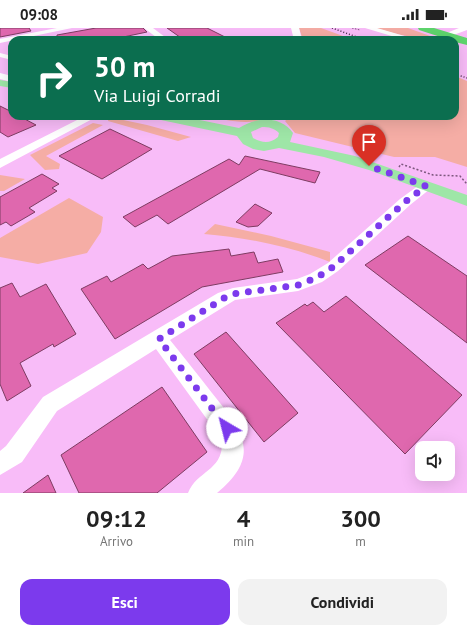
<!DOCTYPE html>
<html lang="it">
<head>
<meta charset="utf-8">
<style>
	body { margin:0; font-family:"PT Sans",sans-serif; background:#f2f2f2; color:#222; height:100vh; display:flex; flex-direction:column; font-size:15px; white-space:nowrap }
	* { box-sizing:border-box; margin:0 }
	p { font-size:13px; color:#767676 }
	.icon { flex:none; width:22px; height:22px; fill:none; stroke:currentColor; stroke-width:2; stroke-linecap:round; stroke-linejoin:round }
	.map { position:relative; height:465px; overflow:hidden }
	.drawer { display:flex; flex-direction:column; background:#fff; flex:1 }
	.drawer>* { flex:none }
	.banner { position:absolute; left:8px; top:8px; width:451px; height:84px; border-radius:12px; box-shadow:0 4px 16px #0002; background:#0b6e4f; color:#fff; overflow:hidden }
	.buttons { position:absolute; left:415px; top:413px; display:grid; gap:8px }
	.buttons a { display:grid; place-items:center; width:40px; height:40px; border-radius:8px; background:#fff; box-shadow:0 4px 16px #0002; font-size:20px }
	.pin { position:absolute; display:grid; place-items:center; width:34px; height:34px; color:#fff; margin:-41px -17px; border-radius:50% 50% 50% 0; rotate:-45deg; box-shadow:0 0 4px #0007 }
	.pin .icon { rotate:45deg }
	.me { position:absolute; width:44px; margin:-22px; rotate:323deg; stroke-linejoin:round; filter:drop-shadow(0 0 3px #0008) }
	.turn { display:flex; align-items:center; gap:14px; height:84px; padding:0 20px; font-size:18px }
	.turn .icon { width:52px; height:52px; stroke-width:2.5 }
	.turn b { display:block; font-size:28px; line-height:34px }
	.eta { display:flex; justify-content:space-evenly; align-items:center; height:68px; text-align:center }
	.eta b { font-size:24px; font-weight:800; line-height:28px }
	.primary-button { display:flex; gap:8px; margin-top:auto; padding:8px 20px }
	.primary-button a { flex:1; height:46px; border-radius:12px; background:#7c3aed; color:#fff; font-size:16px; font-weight:800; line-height:46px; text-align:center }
	.primary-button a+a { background:#f2f2f2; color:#222 }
	.status { display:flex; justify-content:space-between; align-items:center; height:28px; padding:0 20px; background:#fff; direction:ltr }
	.status svg { height:11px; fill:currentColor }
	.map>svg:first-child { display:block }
	.green { fill:#f5ada5 }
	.building { fill:#df68ae; stroke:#7e3c62 }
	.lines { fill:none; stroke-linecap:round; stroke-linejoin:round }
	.path-far1 { stroke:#7c577d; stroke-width:1; stroke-dasharray:1.5 1.5; stroke-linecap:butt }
	.path { stroke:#7c577d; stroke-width:1.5; stroke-dasharray:2 2; stroke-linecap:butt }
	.minor { fill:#fff; fill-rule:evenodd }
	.major { fill:#9ee6a7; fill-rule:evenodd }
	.highway { fill:#5ed56d; fill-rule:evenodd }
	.rail { stroke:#432844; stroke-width:1.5; stroke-dasharray:1 2; stroke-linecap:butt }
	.route { stroke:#7c3aed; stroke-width:7; stroke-dasharray:0 12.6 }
</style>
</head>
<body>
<div class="status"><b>09:08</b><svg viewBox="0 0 49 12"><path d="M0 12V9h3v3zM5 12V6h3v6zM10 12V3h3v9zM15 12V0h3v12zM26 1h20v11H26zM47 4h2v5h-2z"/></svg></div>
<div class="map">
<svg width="467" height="465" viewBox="0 0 467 465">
	<rect width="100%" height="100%" fill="#f8bcf8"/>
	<path class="green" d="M299 0H321L354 12H303Z
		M375 0H408L433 9C414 12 394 5 375 0Z
		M455 48 467 53V139L435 129H394L295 105 285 93 291 88H455Z
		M204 88H272C251 99 227 92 204 88Z
		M109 89 147 97 191 109 178 113 108 93Z
		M93 95 103 97 46 128 60 136 59 141 45 142 30 127Z
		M0 147 25 151 4 163H0Z
		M69 170 103 189 101 204 87 225 38 236 0 229V210Z
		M215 196 271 208 330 224V234C292 219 245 209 204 206Z"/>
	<path class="building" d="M0 0H29L31 3 0 9Z
		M96 0H143L147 4 109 12H57V7Z
		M167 0H207L231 12H184Z
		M0 78 12 84V88H19L36 97 8 109 0 104Z
		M110 101 152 121 102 151 59 128Z
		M245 128 320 144 315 155 260 141 168 196 157 187 135 199 123 189 229 131 239 137Z
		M42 146 59 156 52 160 57 163 29 180 35 184 11 198 6 194 0 197V169Z
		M255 176 272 185 258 198 248 199 236 194Z
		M408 208 467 248V315L365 237Z
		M229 221 231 228 254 224 258 235 278 231 283 244 202 259 115 311 81 261 107 248 111 254 143 236 148 241 172 228Z
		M12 255 20 269 46 256 76 306 54 319 53 316 20 335 31 358 7 373 0 356V260Z
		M346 268 462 367 405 426 276 295 305 276 307 278 313 274 324 284Z
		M226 304 298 385 264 414 194 326Z
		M162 359 207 424 157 465H79L61 427Z
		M48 447 56 465H23Z"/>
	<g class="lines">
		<path class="path-far1" d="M352 0 360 2"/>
		<path class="path" d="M399 139 401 136 433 147 460 148 467 156"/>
		<path class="minor" d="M57 0H72L0 15V11Z
			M144 0H153L169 12H160Z
			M291 0H299L302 12H294Z
			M365 0H377L418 12H405Z
			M459 0H467V2L440 12H429Z
			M0 25 12 28V32L0 29Z
			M0 45 12 48V54L0 51Z
			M85 88H98L0 140V131Z
			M270 88H284L261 98 256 95Z
			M426 154 432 158 430 161 410 177 338 243 322 254 298 263 235 272 170 312C184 329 198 347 212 365 242 402 263 427 217 465H188C197 442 224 443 222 412L156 321 57 383 22 434 0 447V423L6 418 43 369 218 265 233 260 297 251 310 246 328 235 400 171 422 155Z"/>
		<path class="major" d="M0 52 12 54V60L0 58Z
			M155 88H180L239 100C256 89 280 87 293 105L290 114 355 128 467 167V178L369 142 324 129 279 120 264 123 253 121 243 116 237 108 161 92ZM262 99C269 99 274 100 279 105L278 109C270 116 262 115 253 110L251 104Z"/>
		<path class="highway" d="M418 0H434L467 10V17L455 14V12H450L419 2Z"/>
		<path class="rail" d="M332 0 365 12
			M455 46 467 50"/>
	</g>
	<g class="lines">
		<path class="route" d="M227 400 159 311 224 270 233 266 298 257 316 250 333 239 405 174 426 158 369 138"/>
	</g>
</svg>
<div class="buttons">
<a><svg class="icon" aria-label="sound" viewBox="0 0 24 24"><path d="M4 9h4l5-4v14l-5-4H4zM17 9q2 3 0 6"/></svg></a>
</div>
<div class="pin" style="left:369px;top:138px;background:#d93025"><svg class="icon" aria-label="arrive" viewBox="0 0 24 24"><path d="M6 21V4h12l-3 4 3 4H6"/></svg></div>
<svg class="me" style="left:227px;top:400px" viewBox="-20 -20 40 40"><circle r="19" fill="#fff"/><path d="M0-13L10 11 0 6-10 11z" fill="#7c3aed"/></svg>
<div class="banner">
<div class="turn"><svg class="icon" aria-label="right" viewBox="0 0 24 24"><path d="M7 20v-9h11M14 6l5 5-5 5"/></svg><div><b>50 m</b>Via Luigi Corradi</div></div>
</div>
</div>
<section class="drawer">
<div class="eta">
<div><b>09:12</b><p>Arrivo</p></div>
<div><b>4</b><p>min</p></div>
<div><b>300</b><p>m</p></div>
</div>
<div class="primary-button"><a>Esci</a><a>Condividi</a></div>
</section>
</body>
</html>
